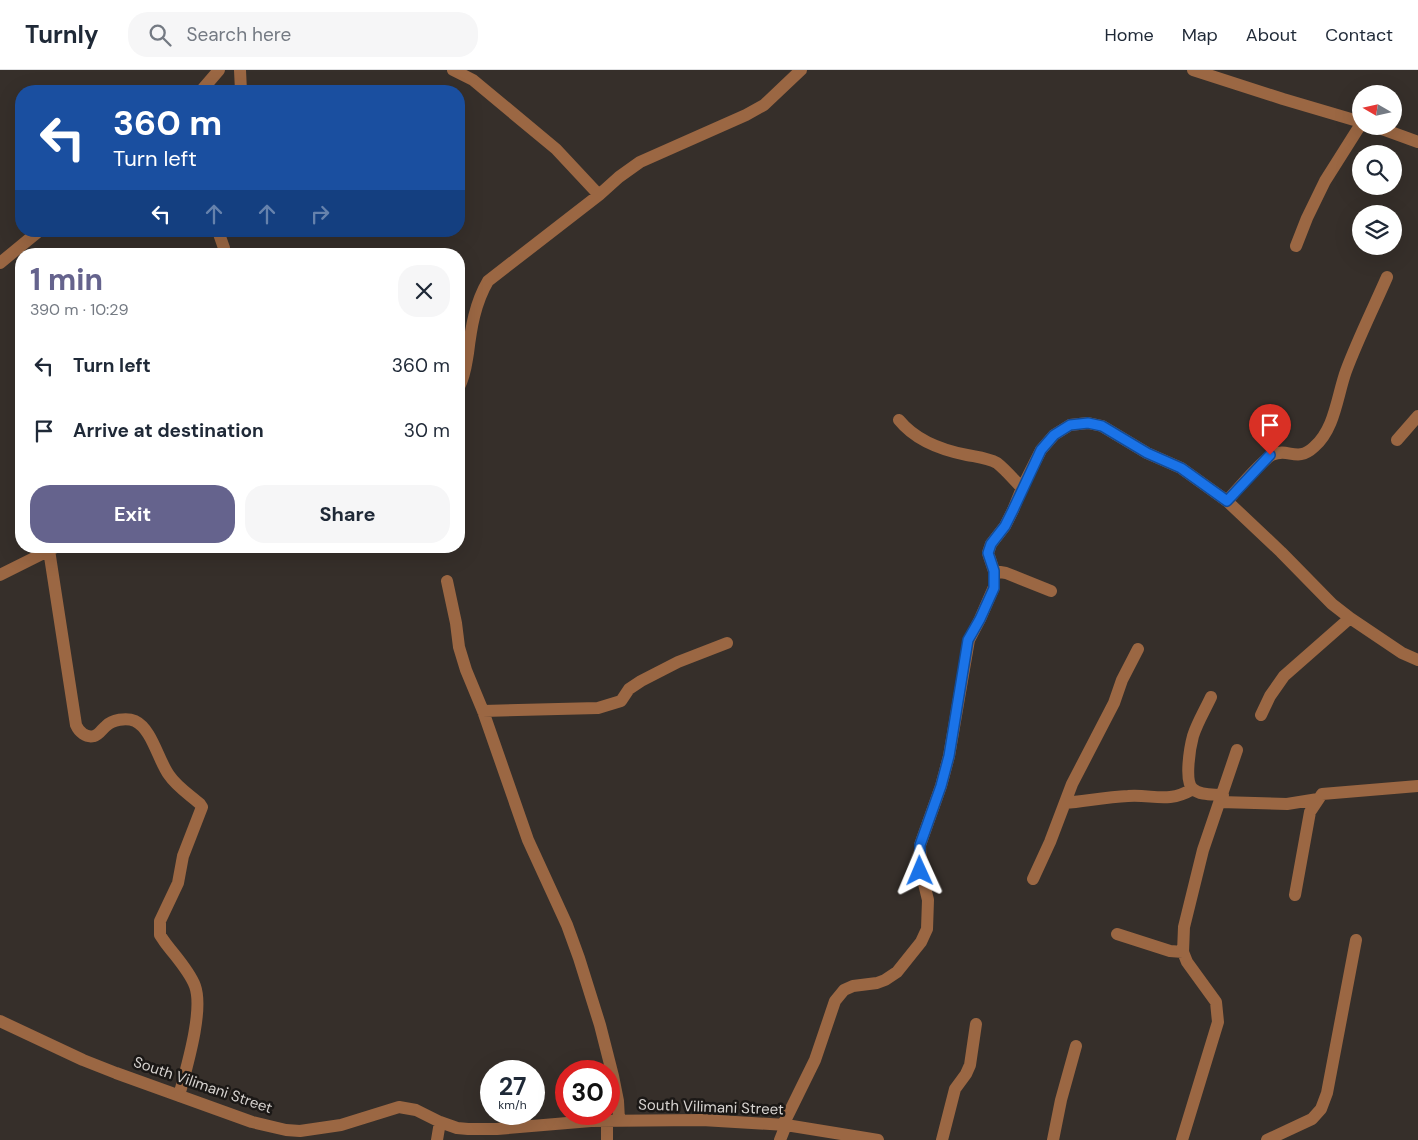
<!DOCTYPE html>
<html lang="en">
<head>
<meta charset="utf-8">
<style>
	body { margin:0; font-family:"DM Sans",sans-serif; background:#f6f6f7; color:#1f2937; height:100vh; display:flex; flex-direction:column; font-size:19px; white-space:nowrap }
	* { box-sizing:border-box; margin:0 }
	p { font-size:16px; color:#747a83 }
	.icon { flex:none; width:28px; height:28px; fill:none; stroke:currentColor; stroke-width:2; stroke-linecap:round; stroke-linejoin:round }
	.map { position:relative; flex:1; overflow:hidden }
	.drawer { position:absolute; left:15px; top:178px; width:450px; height:305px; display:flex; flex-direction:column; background:#fff; border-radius:20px; box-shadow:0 5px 20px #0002 }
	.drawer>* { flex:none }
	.banner { position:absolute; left:15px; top:15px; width:450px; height:152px; border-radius:20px; box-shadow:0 5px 20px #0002; background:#1a4fa0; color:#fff; overflow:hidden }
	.needle { width:32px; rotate:279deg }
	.tools { position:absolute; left:1352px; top:15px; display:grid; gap:10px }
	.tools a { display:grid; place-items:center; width:50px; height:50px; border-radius:50%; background:#fff; box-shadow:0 5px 20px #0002; font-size:25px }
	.speed { position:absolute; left:480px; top:990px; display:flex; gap:10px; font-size:25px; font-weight:700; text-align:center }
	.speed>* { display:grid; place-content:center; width:65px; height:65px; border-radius:50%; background:#fff; box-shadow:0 5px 20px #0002; line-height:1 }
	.speed small { font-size:12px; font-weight:400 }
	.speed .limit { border:8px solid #d22; background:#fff; color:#111 }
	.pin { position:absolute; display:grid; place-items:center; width:42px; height:42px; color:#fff; margin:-51px -21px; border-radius:50% 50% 50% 0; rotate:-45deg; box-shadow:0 0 5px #0007 }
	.pin .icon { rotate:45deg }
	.me { position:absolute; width:55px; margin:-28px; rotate:359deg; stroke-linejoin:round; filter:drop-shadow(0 0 4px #0008) }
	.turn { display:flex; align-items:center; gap:18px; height:105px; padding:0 15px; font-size:22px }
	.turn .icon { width:65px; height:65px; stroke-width:2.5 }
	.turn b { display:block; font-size:35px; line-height:42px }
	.lanes { display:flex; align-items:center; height:48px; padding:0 15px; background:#0003; justify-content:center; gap:25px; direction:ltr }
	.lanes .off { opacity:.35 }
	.round { display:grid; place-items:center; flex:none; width:52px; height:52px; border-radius:20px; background:#f6f6f7 }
	.head { display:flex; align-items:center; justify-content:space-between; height:85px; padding:0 15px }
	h1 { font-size:30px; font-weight:700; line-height:38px; color:#65638d }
	.action { display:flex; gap:10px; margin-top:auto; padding:10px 15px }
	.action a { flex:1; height:58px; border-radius:20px; background:#65638d; color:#fff; font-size:20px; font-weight:700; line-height:58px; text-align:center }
	.action a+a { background:#f6f6f7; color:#1f2937 }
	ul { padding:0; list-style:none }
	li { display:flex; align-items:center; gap:15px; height:65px; padding:0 15px }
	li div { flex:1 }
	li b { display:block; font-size:19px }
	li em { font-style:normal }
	header { display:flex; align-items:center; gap:30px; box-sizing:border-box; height:70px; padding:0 25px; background:#fff; border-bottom:1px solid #e0e1e3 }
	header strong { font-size:24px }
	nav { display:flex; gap:28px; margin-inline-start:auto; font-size:18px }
	.search { width:350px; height:45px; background:#f6f6f7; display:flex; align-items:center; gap:12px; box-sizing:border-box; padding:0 18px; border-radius:20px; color:#747a83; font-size:19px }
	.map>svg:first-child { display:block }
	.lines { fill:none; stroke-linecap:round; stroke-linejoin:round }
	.minor { stroke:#9b6743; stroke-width:12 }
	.route-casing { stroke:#114b97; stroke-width:12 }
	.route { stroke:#1a73e8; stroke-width:9 }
	.labels { text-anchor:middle; stroke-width:5; stroke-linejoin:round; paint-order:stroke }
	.street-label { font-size:15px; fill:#d7d3d0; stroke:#1b1816 }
</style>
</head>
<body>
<header>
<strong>Turnly</strong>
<div class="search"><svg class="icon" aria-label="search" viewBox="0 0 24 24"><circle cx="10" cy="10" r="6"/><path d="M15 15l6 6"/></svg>Search here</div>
<nav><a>Home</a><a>Map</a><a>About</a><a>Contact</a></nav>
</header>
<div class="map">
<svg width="1418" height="1070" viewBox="0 0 1418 1070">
	<rect width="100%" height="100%" fill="#362f2a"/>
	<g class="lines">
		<path class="minor" d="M240 0 241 21
			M453 0 473 10 556 79 599 125
			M1193 0 1283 29 1361 52
			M201 21 219 0
			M1374 56 1418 72
			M218 161 224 178 223 184
			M1296 176 1307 148 1325 111 1361 54
			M0 193 39 161
			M459 317C465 306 466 295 468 283 471 258 475 233 488 211L599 125 619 107 640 92 746 45 764 35 801 0
			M899 350C916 371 941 380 967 385 977 387 988 388 997 393 1006 400 1014 410 1022 418
			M1397 370 1418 346
			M1227 431C1236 421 1262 390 1272 385 1288 377 1297 393 1314 377 1335 359 1337 326 1346 301 1358 269 1373 239 1387 207
			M49 480 76 655C79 662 86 668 94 666 99 665 102 659 106 656 112 650 126 647 135 651 152 659 158 690 169 705 177 717 190 725 200 734L202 737 183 786 178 813 160 851V865L164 871C174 885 189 900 195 916 204 941 186 999 179 1026
			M994 501 1006 503 1051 521
			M0 505 58 476
			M447 511 456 553 459 577 466 600 483 641 528 770 567 855 579 888 600 955 613 1006 618 1031 619 1050
			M1211 627C1205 640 1197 653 1193 666 1190 677 1184 712 1193 719 1201 726 1213 724 1223 725
			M483 641 598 638 621 631 629 619 641 611 678 592 727 573
			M1261 645 1270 626 1284 606 1350 548
			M1220 732 1287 734 1318 729
			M1065 733C1086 731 1107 727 1128 726 1153 724 1167 734 1193 719
			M1033 809 1050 772 1072 714 1114 633 1122 610 1138 579
			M1295 825 1310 742 1322 724 1418 716
			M1117 864 1170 881 1183 882
			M0 951 83 990 116 1003 252 1052 286 1060 300 1061 341 1055 399 1037 416 1040 440 1052 457 1058 468 1059H497L591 1051 702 1050 786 1055 878 1070
			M783 1055 815 990 835 931 844 920 853 916 877 913 885 910 897 902 921 872 927 859 928 830 921 801 920 775 941 716 949 686 969 570 980 549 994 517V501L988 483 991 474 1005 456 1013 440 1022 418 1041 380 1054 365 1070 355 1088 353 1102 356 1147 383 1181 398 1227 431 1281 482 1332 534 1350 548 1402 583 1418 590
			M437 1070 440 1052
			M607 1070V1051
			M780 1070 786 1055
			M942 1070 955 1019 966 1004 970 995 976 954
			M1053 1070 1061 1030 1076 976
			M1182 1070 1218 952 1216 932 1187 892 1183 882 1184 857 1203 780 1237 680
			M1267 1070 1312 1049 1321 1039 1327 1023 1356 870"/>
	</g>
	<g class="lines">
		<defs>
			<path id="route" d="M920 801V775L941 716 949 686 968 570 980 549 994 518V501L988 483 991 474 1005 456 1013 440 1041 380 1054 365 1070 355 1088 353 1102 356 1147 383 1181 398 1227 431 1270 385"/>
		</defs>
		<use href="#route" class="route-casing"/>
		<use href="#route" class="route"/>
	</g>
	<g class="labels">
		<g class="street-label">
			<text transform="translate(203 1015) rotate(19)" y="5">South Vilimani Street</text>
			<text transform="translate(711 1037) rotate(2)" y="5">South Vilimani Street</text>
		</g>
	</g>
</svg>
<div class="tools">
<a><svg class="needle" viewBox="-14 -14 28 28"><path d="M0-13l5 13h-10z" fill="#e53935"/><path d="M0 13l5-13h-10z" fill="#747a83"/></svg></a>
<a><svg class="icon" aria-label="search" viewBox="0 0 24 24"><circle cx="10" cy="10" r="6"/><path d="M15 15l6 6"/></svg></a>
<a><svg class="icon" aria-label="layers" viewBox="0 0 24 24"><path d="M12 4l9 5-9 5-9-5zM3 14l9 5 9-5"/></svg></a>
</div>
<div class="speed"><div>27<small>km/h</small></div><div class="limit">30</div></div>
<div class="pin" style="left:1270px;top:385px;background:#d93025"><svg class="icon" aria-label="arrive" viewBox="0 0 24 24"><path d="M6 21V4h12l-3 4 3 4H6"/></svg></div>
<svg class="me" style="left:920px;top:801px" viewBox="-20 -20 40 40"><path d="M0-17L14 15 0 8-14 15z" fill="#1a73e8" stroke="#fff" stroke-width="4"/></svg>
<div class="banner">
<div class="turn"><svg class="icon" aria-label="left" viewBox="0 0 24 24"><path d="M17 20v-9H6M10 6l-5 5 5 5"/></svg><div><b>360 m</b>Turn left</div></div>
<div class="lanes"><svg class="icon" aria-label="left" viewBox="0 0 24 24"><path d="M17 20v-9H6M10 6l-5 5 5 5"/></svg><svg class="icon off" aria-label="ahead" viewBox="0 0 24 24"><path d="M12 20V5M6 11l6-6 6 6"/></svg><svg class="icon off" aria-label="ahead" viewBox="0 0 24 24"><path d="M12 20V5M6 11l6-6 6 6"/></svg><svg class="icon off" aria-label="right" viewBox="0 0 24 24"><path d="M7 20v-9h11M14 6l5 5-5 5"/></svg></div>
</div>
<section class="drawer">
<div class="head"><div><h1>1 min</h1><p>390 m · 10:29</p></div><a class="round"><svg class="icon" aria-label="close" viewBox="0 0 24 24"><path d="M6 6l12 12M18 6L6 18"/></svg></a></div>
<ul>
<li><svg class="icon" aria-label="left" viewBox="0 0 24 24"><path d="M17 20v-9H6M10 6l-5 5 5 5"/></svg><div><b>Turn left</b></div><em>360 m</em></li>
<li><svg class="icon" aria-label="arrive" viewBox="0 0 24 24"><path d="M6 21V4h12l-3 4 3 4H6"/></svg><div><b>Arrive at destination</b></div><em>30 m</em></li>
</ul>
<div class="action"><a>Exit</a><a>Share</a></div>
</section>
</div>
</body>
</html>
